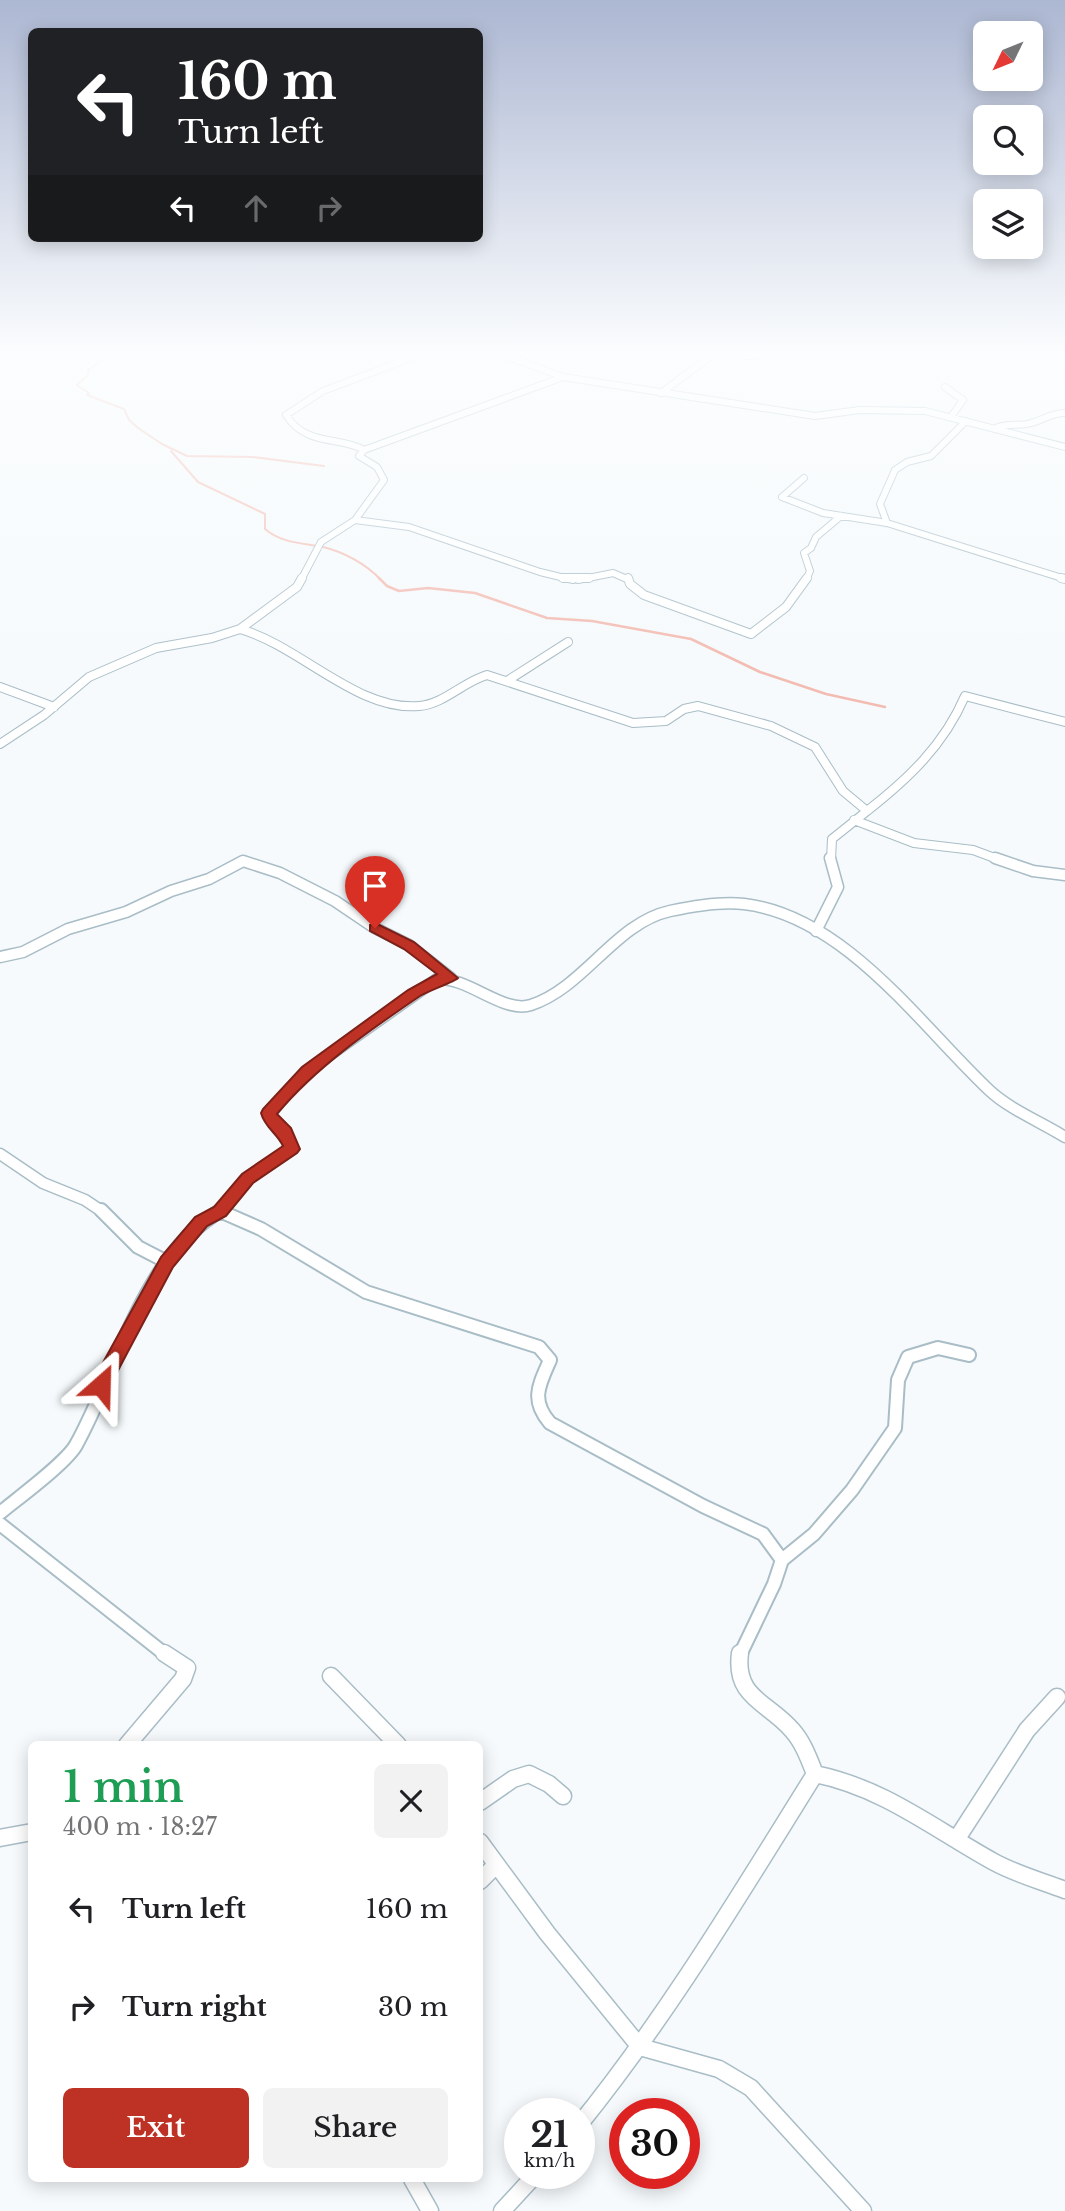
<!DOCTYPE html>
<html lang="en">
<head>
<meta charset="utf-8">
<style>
	body { margin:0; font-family:"Libre Baskerville",serif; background:#f2f2f2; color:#202124; height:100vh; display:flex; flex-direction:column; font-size:26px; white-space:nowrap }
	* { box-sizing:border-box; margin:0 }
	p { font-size:23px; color:#757577 }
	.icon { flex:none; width:38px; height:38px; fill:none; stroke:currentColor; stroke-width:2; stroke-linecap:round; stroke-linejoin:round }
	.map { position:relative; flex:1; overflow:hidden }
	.panel { position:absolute; left:28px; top:1741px; width:455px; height:441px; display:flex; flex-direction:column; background:#fff; border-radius:10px; box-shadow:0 4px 18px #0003 }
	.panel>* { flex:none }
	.guide { position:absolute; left:28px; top:28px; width:455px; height:214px; border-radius:10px; box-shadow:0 4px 18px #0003; background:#202124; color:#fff; overflow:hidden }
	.needle { width:46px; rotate:227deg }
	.fabs { position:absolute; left:973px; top:21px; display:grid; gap:14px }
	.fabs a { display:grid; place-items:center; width:70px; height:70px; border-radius:10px; background:#fff; box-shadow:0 4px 18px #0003; font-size:35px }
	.speed { position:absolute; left:504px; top:2098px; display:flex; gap:14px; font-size:35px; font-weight:700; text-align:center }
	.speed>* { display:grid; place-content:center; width:91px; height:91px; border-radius:50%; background:#fff; box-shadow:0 4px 18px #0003; line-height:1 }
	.speed small { font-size:18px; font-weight:400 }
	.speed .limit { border:10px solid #d22; background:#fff; color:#111 }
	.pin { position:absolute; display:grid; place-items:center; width:60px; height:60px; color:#fff; margin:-72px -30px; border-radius:50% 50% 50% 0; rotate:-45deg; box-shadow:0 0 7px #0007 }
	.pin .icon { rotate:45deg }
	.me { position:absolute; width:77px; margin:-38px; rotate:25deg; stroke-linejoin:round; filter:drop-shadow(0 0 5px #0008) }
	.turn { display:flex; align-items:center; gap:24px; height:147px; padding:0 35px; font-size:32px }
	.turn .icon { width:91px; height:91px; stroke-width:2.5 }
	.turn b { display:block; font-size:49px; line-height:60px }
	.lanes { display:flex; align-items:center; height:66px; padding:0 35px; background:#0003; justify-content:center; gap:35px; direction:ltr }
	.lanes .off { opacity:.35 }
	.round { display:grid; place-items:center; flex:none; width:74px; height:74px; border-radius:10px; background:#f2f2f2 }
	.summary { display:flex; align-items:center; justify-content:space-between; height:119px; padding:0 35px }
	h1 { font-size:42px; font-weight:600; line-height:52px; color:#1e9e55 }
	.button { display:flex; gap:14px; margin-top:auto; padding:14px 35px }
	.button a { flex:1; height:80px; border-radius:10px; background:#be3125; color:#fff; font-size:28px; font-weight:600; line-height:80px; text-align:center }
	.button a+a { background:#f2f2f2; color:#202124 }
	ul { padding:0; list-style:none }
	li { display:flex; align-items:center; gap:21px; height:98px; padding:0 35px }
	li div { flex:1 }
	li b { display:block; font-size:26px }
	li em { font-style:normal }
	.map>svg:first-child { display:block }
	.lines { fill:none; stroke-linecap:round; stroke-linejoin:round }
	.stream-far1 { stroke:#f3bcb2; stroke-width:2 }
	.stream { stroke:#f3bcb2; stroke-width:2.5 }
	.street-far4-casing { stroke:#a9bdc7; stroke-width:8 }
	.street-far3-casing { stroke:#a9bdc7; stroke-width:10 }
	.street-far2-casing { stroke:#a9bdc7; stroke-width:13 }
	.street-far1-casing { stroke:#a9bdc7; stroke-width:16 }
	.street-casing { stroke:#a9bdc7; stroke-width:19 }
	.street-far4 { stroke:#fff; stroke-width:6 }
	.street-far3 { stroke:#fff; stroke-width:8 }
	.street-far2 { stroke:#fff; stroke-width:10 }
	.street-far1 { stroke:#fff; stroke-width:12 }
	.street { stroke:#fff; stroke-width:16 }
	.route { fill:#be3125; stroke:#7c2018; stroke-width:2 }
</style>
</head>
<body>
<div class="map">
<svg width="1065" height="2211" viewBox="0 0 1065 2211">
	<rect width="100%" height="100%" fill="#f6fafc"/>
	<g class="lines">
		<path class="stream-far1" d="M109 356 88 370V375L77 385 89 393 87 395 124 409 129 420 138 428 162 444 187 456 253 457 324 466
			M171 451 198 482 265 514V529C281 543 302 543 323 547 344 552 366 564 381 580"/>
		<path class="stream" d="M379 578 387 586 399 591 428 588 475 593 547 618 592 621 691 639 760 672 826 694 885 707"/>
		<defs>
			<path id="street-far4" d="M507 356 563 377 815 416 860 410 925 411 1065 447
				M743 356H755
				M945 387 963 400 951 417
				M661 393 711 356
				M996 428C1008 422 1019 427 1031 423 1044 420 1050 413 1065 413
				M364 450C341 436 306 447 286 415L323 391 416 356
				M804 478 782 497 823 513 887 523 1065 579
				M355 520 409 527 540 572 573 580
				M887 523 880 504 895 470 907 462 931 456 966 421
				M301 580 321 542 355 520 384 480 377 467 359 456 364 450 563 377
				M578 580 613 573 629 580
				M806 580 810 571 804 553 811 548 816 537 841 516"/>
			<path id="street-far3" d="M563 578H589
				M628 578 630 584 644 595 751 634 786 607 807 578
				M1061 578 1065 579
				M240 629C300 646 358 712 419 706 444 704 463 682 487 675L633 723 666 721 684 709 698 706 771 726 815 747 843 791 867 811 832 839 831 860
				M507 681 568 642
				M0 687 54 707
				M0 744 44 715 89 677 156 648 212 638 240 629 297 587 302 578
				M867 811C908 779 944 745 965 696L1065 722
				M854 820 914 843 973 850 1000 860"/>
			<path id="street-far2" d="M995 858 1033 871 1065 875
				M816 931 838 887 830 858
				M0 957 23 952 68 929 126 912 171 891 209 879 243 861 280 873 335 901 375 928 409 945 451 978
				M0 1154 43 1183 85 1200 103 1212
				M220 1211 247 1179 292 1149 269 1113 307 1071 437 979C469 977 503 1014 531 1005 585 987 615 923 670 911 693 906 721 901 744 904 845 916 920 1025 989 1090 1009 1109 1041 1122 1065 1137
				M219 1212H222"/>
			<path id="street-far1" d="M101 1210 138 1247 167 1262
				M0 1513C18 1498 66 1463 76 1445 117 1372 143 1256 220 1211L261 1229 366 1292 539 1347 550 1360C539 1385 530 1400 550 1423L703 1506 763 1534 782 1560 774 1584 740 1655
				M0 1524 166 1655
				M782 1560 814 1534 852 1490 895 1428 898 1380 908 1357 938 1348 969 1355"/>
			<path id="street" d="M331 1676 398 1745
				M127 1745 183 1679 187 1668 164 1653
				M815 1774C884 1788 934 1829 994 1862 1016 1874 1041 1881 1065 1890
				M480 1802 513 1779 529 1774 549 1784 563 1796
				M958 1837 1027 1730 1057 1697
				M0 1838 32 1832
				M480 1842 547 1933 640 2047 719 2069 751 2088 863 2211
				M480 1881 495 1866
				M579 2125C668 2015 740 1894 815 1774 809 1759 803 1742 792 1730 768 1702 734 1698 740 1653
				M412 2179 430 2211
				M502 2211 536 2174"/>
		</defs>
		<use href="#street-far4" class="street-far4-casing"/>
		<use href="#street-far3" class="street-far3-casing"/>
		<use href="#street-far2" class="street-far2-casing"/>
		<use href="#street-far1" class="street-far1-casing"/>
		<use href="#street" class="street-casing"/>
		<use href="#street-far4" class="street-far4"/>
		<use href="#street-far3" class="street-far3"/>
		<use href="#street-far2" class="street-far2"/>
		<use href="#street-far1" class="street-far1"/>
		<use href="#street" class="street"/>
	</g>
	<linearGradient id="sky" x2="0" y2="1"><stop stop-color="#acb7d2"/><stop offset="0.53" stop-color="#fbfdfe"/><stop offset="1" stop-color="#fbfdfe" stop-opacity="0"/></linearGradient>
	<rect width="1065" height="666" fill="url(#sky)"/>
	<path class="route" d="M375 923 414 942 458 978C454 982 430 990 420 996 370 1030 316 1067 277 1114L291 1128 300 1149 297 1153 253 1183 226 1216 207 1226 173 1267 107 1391H94L91 1385 94 1379 161 1257 195 1217 214 1207 242 1174 283 1146C277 1133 265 1128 261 1113L263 1109 302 1067 408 990 437 974 404 949 370 931V925Z"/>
</svg>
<div class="fabs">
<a><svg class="needle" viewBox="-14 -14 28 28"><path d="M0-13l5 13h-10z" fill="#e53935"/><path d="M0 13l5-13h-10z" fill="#757577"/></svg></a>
<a><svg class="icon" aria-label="search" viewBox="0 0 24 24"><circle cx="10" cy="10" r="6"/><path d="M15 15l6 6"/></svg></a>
<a><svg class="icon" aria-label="layers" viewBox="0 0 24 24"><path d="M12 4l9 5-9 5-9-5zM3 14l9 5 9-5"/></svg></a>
</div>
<div class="speed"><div>21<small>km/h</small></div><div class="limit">30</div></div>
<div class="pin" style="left:375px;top:928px;background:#d93025"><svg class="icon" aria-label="arrive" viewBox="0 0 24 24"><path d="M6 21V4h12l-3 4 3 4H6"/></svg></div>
<svg class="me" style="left:101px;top:1385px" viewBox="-20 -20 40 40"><path d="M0-17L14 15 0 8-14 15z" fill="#be3125" stroke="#fff" stroke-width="4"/></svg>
<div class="guide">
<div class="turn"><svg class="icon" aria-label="left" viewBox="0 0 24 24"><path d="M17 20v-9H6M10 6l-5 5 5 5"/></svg><div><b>160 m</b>Turn left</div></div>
<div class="lanes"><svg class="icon" aria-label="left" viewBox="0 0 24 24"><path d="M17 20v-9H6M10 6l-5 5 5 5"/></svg><svg class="icon off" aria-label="ahead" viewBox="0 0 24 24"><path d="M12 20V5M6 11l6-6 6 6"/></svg><svg class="icon off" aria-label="right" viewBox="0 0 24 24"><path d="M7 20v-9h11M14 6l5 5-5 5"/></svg></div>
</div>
<section class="panel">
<div class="summary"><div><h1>1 min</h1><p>400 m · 18:27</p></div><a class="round"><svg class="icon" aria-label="close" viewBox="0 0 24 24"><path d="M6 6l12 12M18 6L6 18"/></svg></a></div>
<ul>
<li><svg class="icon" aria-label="left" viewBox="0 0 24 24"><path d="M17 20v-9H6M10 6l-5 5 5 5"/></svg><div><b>Turn left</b></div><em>160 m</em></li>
<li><svg class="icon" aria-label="right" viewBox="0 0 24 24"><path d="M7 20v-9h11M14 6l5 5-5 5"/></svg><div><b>Turn right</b></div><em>30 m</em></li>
</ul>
<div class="button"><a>Exit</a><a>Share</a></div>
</section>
</div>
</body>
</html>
